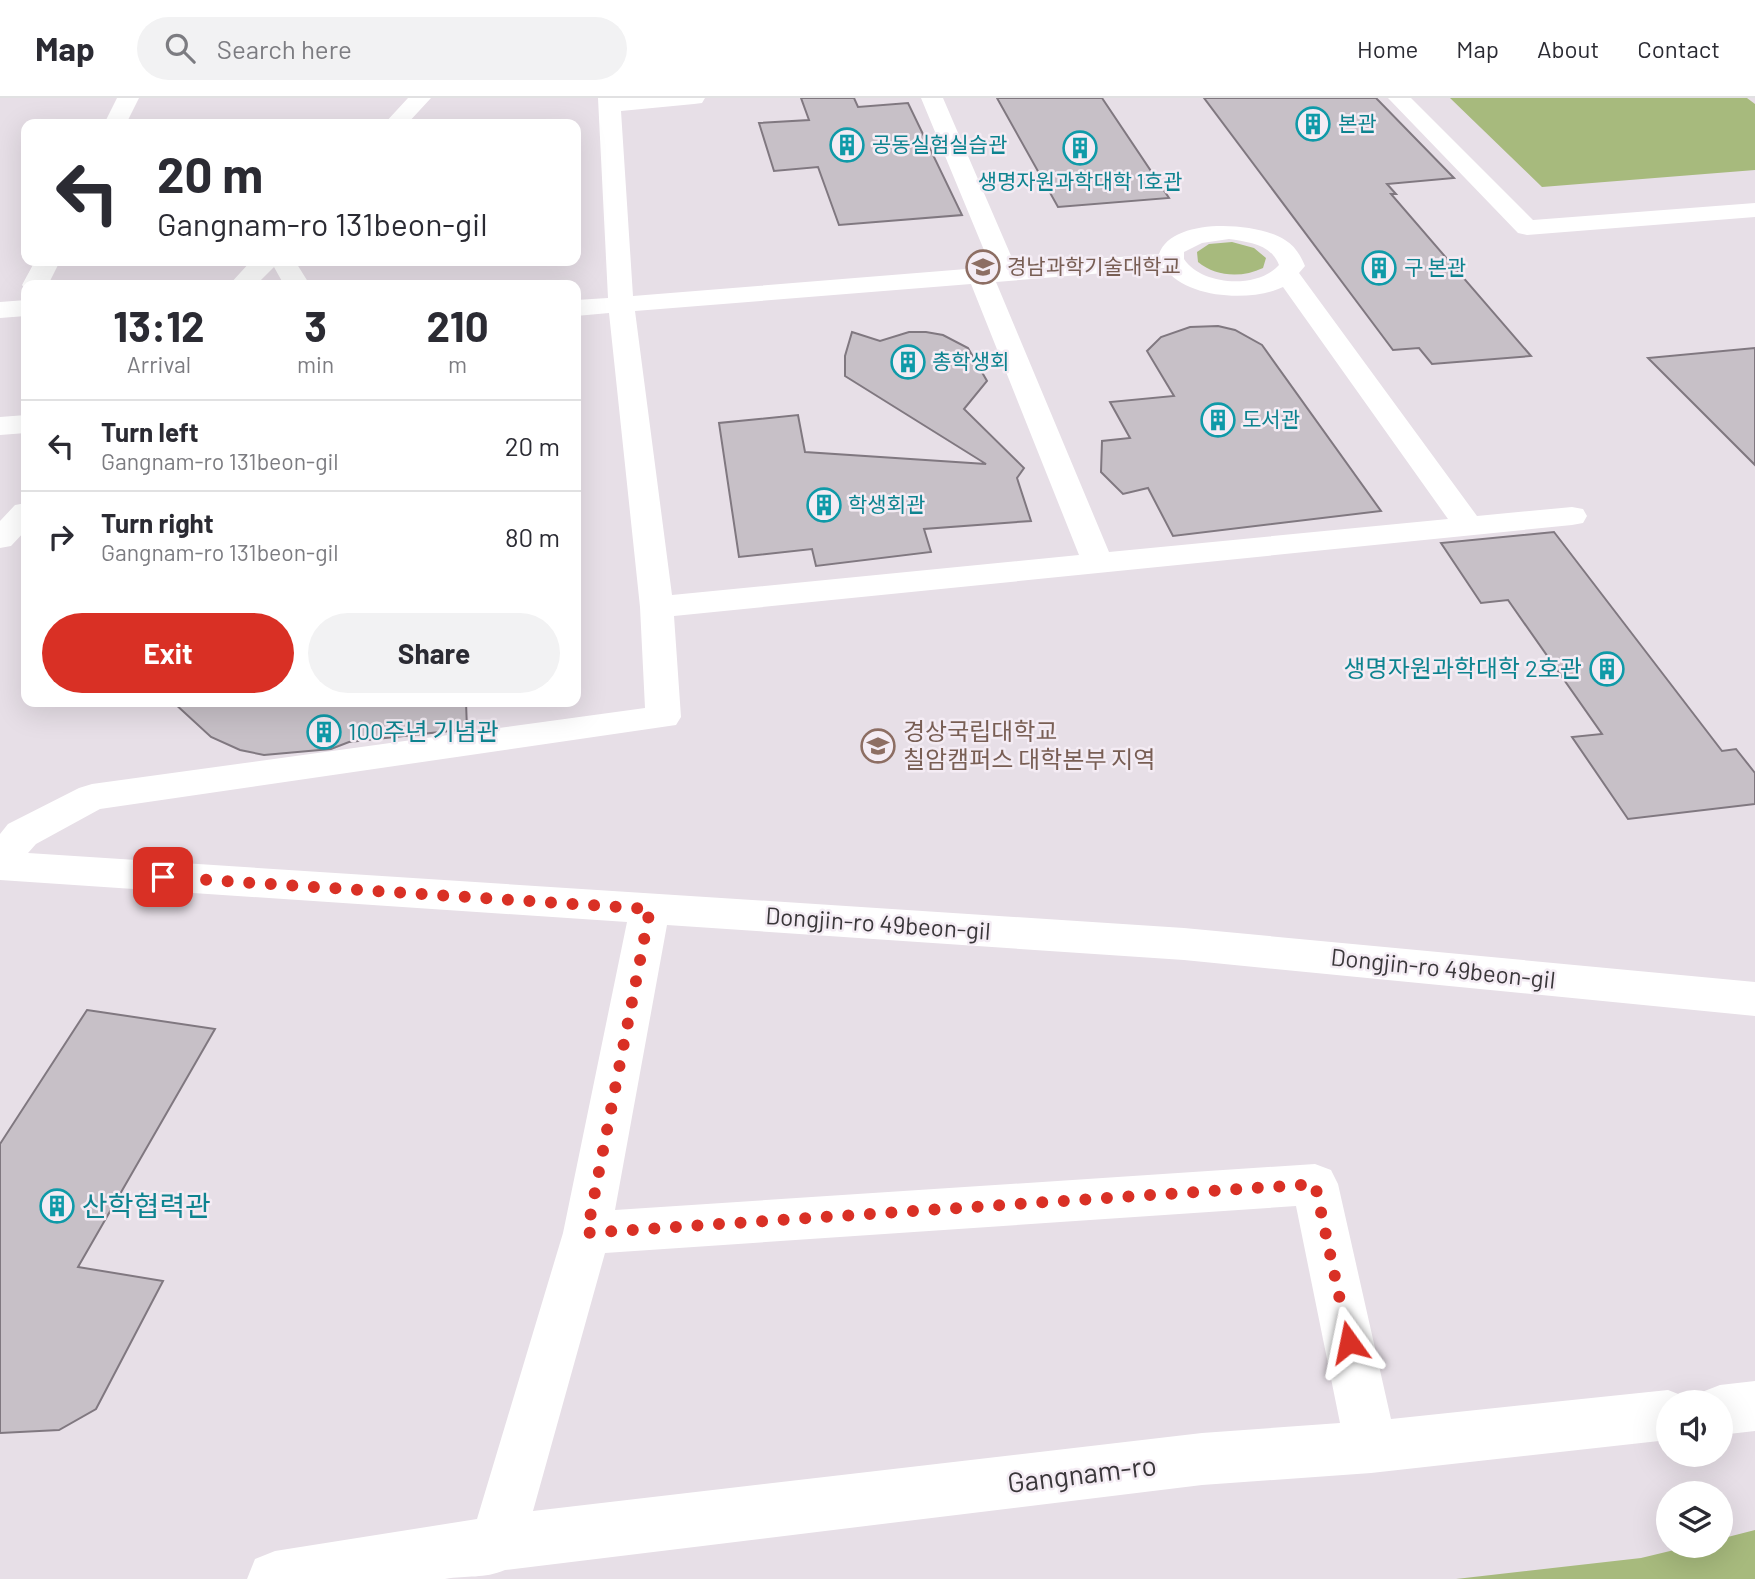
<!DOCTYPE html>
<html lang="en">
<head>
<meta charset="utf-8">
<style>
	body { margin:0; font-family:Barlow,"Noto Sans KR",sans-serif; background:#f2f2f3; color:#2b2b33; height:100vh; display:flex; flex-direction:column; font-size:26px; white-space:nowrap }
	* { box-sizing:border-box; margin:0 }
	p { font-size:23px; color:#7c7c81 }
	.icon { flex:none; width:38px; height:38px; fill:none; stroke:currentColor; stroke-width:2; stroke-linecap:round; stroke-linejoin:round }
	.map { position:relative; flex:1; overflow:hidden }
	.panel { position:absolute; left:21px; top:182px; width:560px; height:427px; display:flex; flex-direction:column; background:#fff; border-radius:14px; box-shadow:0 7px 28px #0002 }
	.panel>* { flex:none }
	.top-card { position:absolute; left:21px; top:21px; width:560px; height:147px; border-radius:14px; box-shadow:0 7px 28px #0002; background:#fff; color:#2b2b33; overflow:hidden }
	.controls { position:absolute; left:1656px; top:1292px; display:grid; gap:14px }
	.controls a { display:grid; place-items:center; width:77px; height:77px; border-radius:50%; background:#fff; box-shadow:0 7px 28px #0002; font-size:35px }
	.pin { position:absolute; display:grid; place-items:center; width:60px; height:60px; color:#fff; margin:-30px; border-radius:14px; box-shadow:0 4px 10px #0006 }
	.me { position:absolute; width:77px; margin:-38px; rotate:348deg; stroke-linejoin:round; filter:drop-shadow(0 0 5px #0008) }
	.turn { display:flex; align-items:center; gap:24px; height:147px; padding:0 21px; font-size:32px }
	.turn .icon { width:91px; height:91px; stroke-width:2.5 }
	.turn b { display:block; font-size:49px; line-height:60px }
	.eta { display:flex; justify-content:space-evenly; align-items:center; height:119px; text-align:center }
	.eta b { font-size:42px; font-weight:700; line-height:49px }
	.button { display:flex; gap:14px; margin-top:auto; padding:14px 21px }
	.button a { flex:1; height:80px; border-radius:42px; background:#d93025; color:#fff; font-size:28px; font-weight:700; line-height:80px; text-align:center }
	.button a+a { background:#f2f2f3; color:#2b2b33 }
	ul { padding:0; list-style:none }
	li { display:flex; align-items:center; gap:21px; height:91px; padding:0 21px; border-top:2px solid #e1e1e2 }
	li div { flex:1 }
	li b { display:block; font-size:26px }
	li em { font-style:normal }
	header { display:flex; align-items:center; gap:42px; box-sizing:border-box; height:98px; padding:0 35px; background:#fff; border-bottom:2px solid #e1e1e2 }
	header strong { font-size:33px }
	nav { display:flex; gap:38px; margin-inline-start:auto; font-size:24px }
	.search { width:490px; height:63px; background:#f2f2f3; display:flex; align-items:center; gap:18px; box-sizing:border-box; padding:0 24px; border-radius:38px; color:#7c7c81; font-size:26px }
	.map>svg:first-child { display:block }
	.green { fill:#a7ba7d }
	.building { fill:#c7c0c7; stroke:#807880; stroke-width:2 }
	.lines { fill:none; stroke-linecap:round; stroke-linejoin:round }
	.minor { fill:#fff; fill-rule:evenodd }
	.route { stroke:#d93025; stroke-width:12; stroke-dasharray:0 21.6 }
	.labels { text-anchor:middle; stroke-width:5; stroke-linejoin:round; paint-order:stroke }
	.far-culture-label { font-size:21px; fill:#0d838f; stroke:#f4ecf4; text-anchor:start }
	.far-education-label { font-size:21px; fill:#785e54; stroke:#f4ecf4; text-anchor:start }
	.culture-label { font-size:24px; fill:#0d838f; stroke:#f4ecf4; text-anchor:end }
	.education-label { font-size:24px; fill:#785e54; stroke:#f4ecf4; text-anchor:start }
	.street-label { font-size:24px; fill:#393639; stroke:#f4ecf4 }
	.near-culture-label { font-size:28px; fill:#0d838f; stroke:#f4ecf4; text-anchor:start }
	.near-street-label { font-size:28px; fill:#393639; stroke:#f4ecf4 }
</style>
</head>
<body>
<header>
<strong>Map</strong>
<div class="search"><svg class="icon" aria-label="search" viewBox="0 0 24 24"><circle cx="10" cy="10" r="6"/><path d="M15 15l6 6"/></svg>Search here</div>
<nav><a>Home</a><a>Map</a><a>About</a><a>Contact</a></nav>
</header>
<div class="map">
<svg width="1755" height="1481" viewBox="0 0 1755 1481">
	<rect width="100%" height="100%" fill="#e7dfe7"/>
	<path class="green" d="M1450 0H1747L1755 6V72L1542 89Z
		M1232 144 1254 150 1266 160 1263 170C1242 180 1216 179 1198 164L1197 154 1209 146Z
		M1755 1432V1481H1456L1641 1460 1695 1447H1720V1441Z"/>
	<path class="building" d="M801 0H854L858 9 908 5 962 117 839 127 818 69 774 73 759 25 809 22Z
		M997 0H1102L1169 100 1058 109Z
		M1204 0H1376L1454 80 1387 86 1396 96H1391L1531 258 1432 266 1419 250 1393 252Z
		M1218 228 1235 232 1262 247 1381 413 1173 438 1148 390 1123 396 1101 374 1102 343 1130 340 1110 304 1174 298 1147 253 1161 239 1190 229Z
		M852 234 880 243 909 234H926L943 237 968 250 987 283 964 311 1024 370 1017 380 1031 423 924 431 931 454 816 468 812 451 739 459 719 325 798 317 805 354 986 366 845 278V258Z
		M1755 250V367L1648 260Z
		M1554 434 1722 653 1736 651 1755 675V706L1628 721 1572 639 1602 636 1508 502 1481 505 1441 445Z
		M173 604H466L467 631 349 644 331 651 264 657 240 652 211 639Z
		M87 912 215 931 78 1169 163 1183 96 1311 59 1332 0 1335V1046Z"/>
	<g class="lines">
		<path class="minor" d="M117 0H139L126 26H104Z
			M408 0H431L407 26H384Z
			M598 0H705L702 5 694 6 621 13 633 198 991 169 921 0H943L1015 167 1159 156C1172 118 1258 124 1285 142 1295 148 1301 158 1305 168L1299 175 1477 418 1572 409 1583 411 1587 418 1583 425 1572 427 674 518 681 619 676 627 100 711 36 746 28 755 1184 830 1755 884V918L1184 862 667 827 615 1112 1315 1066 1331 1072 1338 1086 1391 1321 1668 1292 1686 1299 1688 1304H1668V1342L1371 1375 1202 1387 505 1472C484 1481 467 1477 445 1481H247L255 1461 275 1453 477 1421 563 1135 627 824 0 782V736L8 726 79 690 92 686 645 610 640 509 609 215 576 218V202L608 200ZM1229 141C1248 144 1271 146 1279 167 1258 191 1202 188 1184 161V154L1202 145ZM1165 170C1186 201 1252 204 1283 189L1448 421 1109 454 996 184ZM971 186 1079 457 672 497 635 213ZM1296 1108 1340 1325 1202 1335 533 1413 605 1155Z
			M1388 0H1411L1533 122 1755 105V119L1527 137 1518 135Z
			M35 163H60L48 187H26V192L22 187Z
			M251 163H295L310 187H284L274 169 256 187H229Z
			M26 202V218L0 220V204Z
			M26 317V335L0 337V319Z
			M26 405V432L11 448 0 450V423L15 407Z
			M1755 1283V1333L1720 1337V1304H1698L1702 1294 1720 1287Z"/>
	</g>
	<g class="lines">
		<path class="route" d="M163 779 650 811 587 1135 1315 1086 1349 1244"/>
	</g>
	<defs>
		<symbol id="building-ring" viewBox="-11 -11 22 22"><circle r="9.5" fill="#f4ecf4" stroke="#0f9aa8" stroke-width="1.5"/><path d="M-4-6H4V6H1V3H-1V6H-4ZM-2.5-4.3h1.7v1.8h-1.7ZM.8-4.3h1.7v1.8H.8ZM-2.5-1h1.7V.8h-1.7ZM.8-1h1.7V.8H.8Z" fill="#0f9aa8"/></symbol>
		<symbol id="university-ring" viewBox="-11 -11 22 22"><circle r="9.5" fill="#f4ecf4" stroke="#8d6e63" stroke-width="1.5"/><path d="M0-5L7-2L0 1L-7-2ZM-4 1L0 2.5L4 1V4Q0 6-4 4Z" fill="#8d6e63"/></symbol>
	</defs>
	<g fill-rule="evenodd">
		<use href="#building-ring" x="1294" y="7" width="38" height="38"/>
		<use href="#building-ring" x="828" y="28" width="38" height="38"/>
		<use href="#building-ring" x="1061" y="31" width="38" height="38"/>
		<use href="#university-ring" x="964" y="150" width="38" height="38"/>
		<use href="#building-ring" x="1360" y="151" width="38" height="38"/>
		<use href="#building-ring" x="889" y="245" width="38" height="38"/>
		<use href="#building-ring" x="1199" y="303" width="38" height="38"/>
		<use href="#building-ring" x="805" y="388" width="38" height="38"/>
		<use href="#building-ring" x="1588" y="552" width="38" height="38"/>
		<use href="#building-ring" x="305" y="615" width="38" height="38"/>
		<use href="#university-ring" x="859" y="629" width="38" height="38"/>
		<use href="#building-ring" x="38" y="1089" width="38" height="38"/>
	</g>
	<g class="labels">
		<g class="far-culture-label">
			<text x="1338" y="33">본관</text>
			<text x="872" y="54">공동실험실습관</text>
			<text x="1080" y="91" text-anchor="middle">생명자원과학대학 1호관</text>
			<text x="1404" y="177">구 본관</text>
			<text x="932" y="271">총학생회</text>
			<text x="1242" y="329">도서관</text>
			<text x="848" y="414">학생회관</text>
		</g>
		<g class="far-education-label">
			<text x="1007" y="176">경남과학기술대학교</text>
		</g>
		<g class="culture-label">
			<text x="1582" y="579">생명자원과학대학 2호관</text>
			<text x="348" y="642" text-anchor="start">100주년 기념관</text>
		</g>
		<g class="education-label">
			<text x="903" y="642">경상국립대학교<tspan x="903" dy="28">칠암캠퍼스 대학본부 지역</tspan></text>
		</g>
		<g class="street-label">
			<text transform="translate(878 826) rotate(4)" y="8">Dongjin-ro 49beon-gil</text>
			<text transform="translate(1443 871) rotate(6)" y="8">Dongjin-ro 49beon-gil</text>
		</g>
		<g class="near-culture-label">
			<text x="82" y="1118">산학협력관</text>
		</g>
		<g class="near-street-label">
			<text transform="translate(1082 1376) rotate(-7)" y="10">Gangnam-ro</text>
		</g>
	</g>
</svg>
<div class="controls">
<a><svg class="icon" aria-label="sound" viewBox="0 0 24 24"><path d="M4 9h4l5-4v14l-5-4H4zM17 9q2 3 0 6"/></svg></a>
<a><svg class="icon" aria-label="layers" viewBox="0 0 24 24"><path d="M12 4l9 5-9 5-9-5zM3 14l9 5 9-5"/></svg></a>
</div>
<div class="pin" style="left:163px;top:779px;background:#d93025"><svg class="icon" aria-label="arrive" viewBox="0 0 24 24"><path d="M6 21V4h12l-3 4 3 4H6"/></svg></div>
<svg class="me" style="left:1349px;top:1244px" viewBox="-20 -20 40 40"><path d="M0-17L14 15 0 8-14 15z" fill="#d93025" stroke="#fff" stroke-width="4"/></svg>
<div class="top-card">
<div class="turn"><svg class="icon" aria-label="left" viewBox="0 0 24 24"><path d="M17 20v-9H6M10 6l-5 5 5 5"/></svg><div><b>20 m</b>Gangnam-ro 131beon-gil</div></div>
</div>
<section class="panel">
<div class="eta">
<div><b>13:12</b><p>Arrival</p></div>
<div><b>3</b><p>min</p></div>
<div><b>210</b><p>m</p></div>
</div>
<ul>
<li><svg class="icon" aria-label="left" viewBox="0 0 24 24"><path d="M17 20v-9H6M10 6l-5 5 5 5"/></svg><div><b>Turn left</b><p>Gangnam-ro 131beon-gil</p></div><em>20 m</em></li>
<li><svg class="icon" aria-label="right" viewBox="0 0 24 24"><path d="M7 20v-9h11M14 6l5 5-5 5"/></svg><div><b>Turn right</b><p>Gangnam-ro 131beon-gil</p></div><em>80 m</em></li>
</ul>
<div class="button"><a>Exit</a><a>Share</a></div>
</section>
</div>
</body>
</html>
